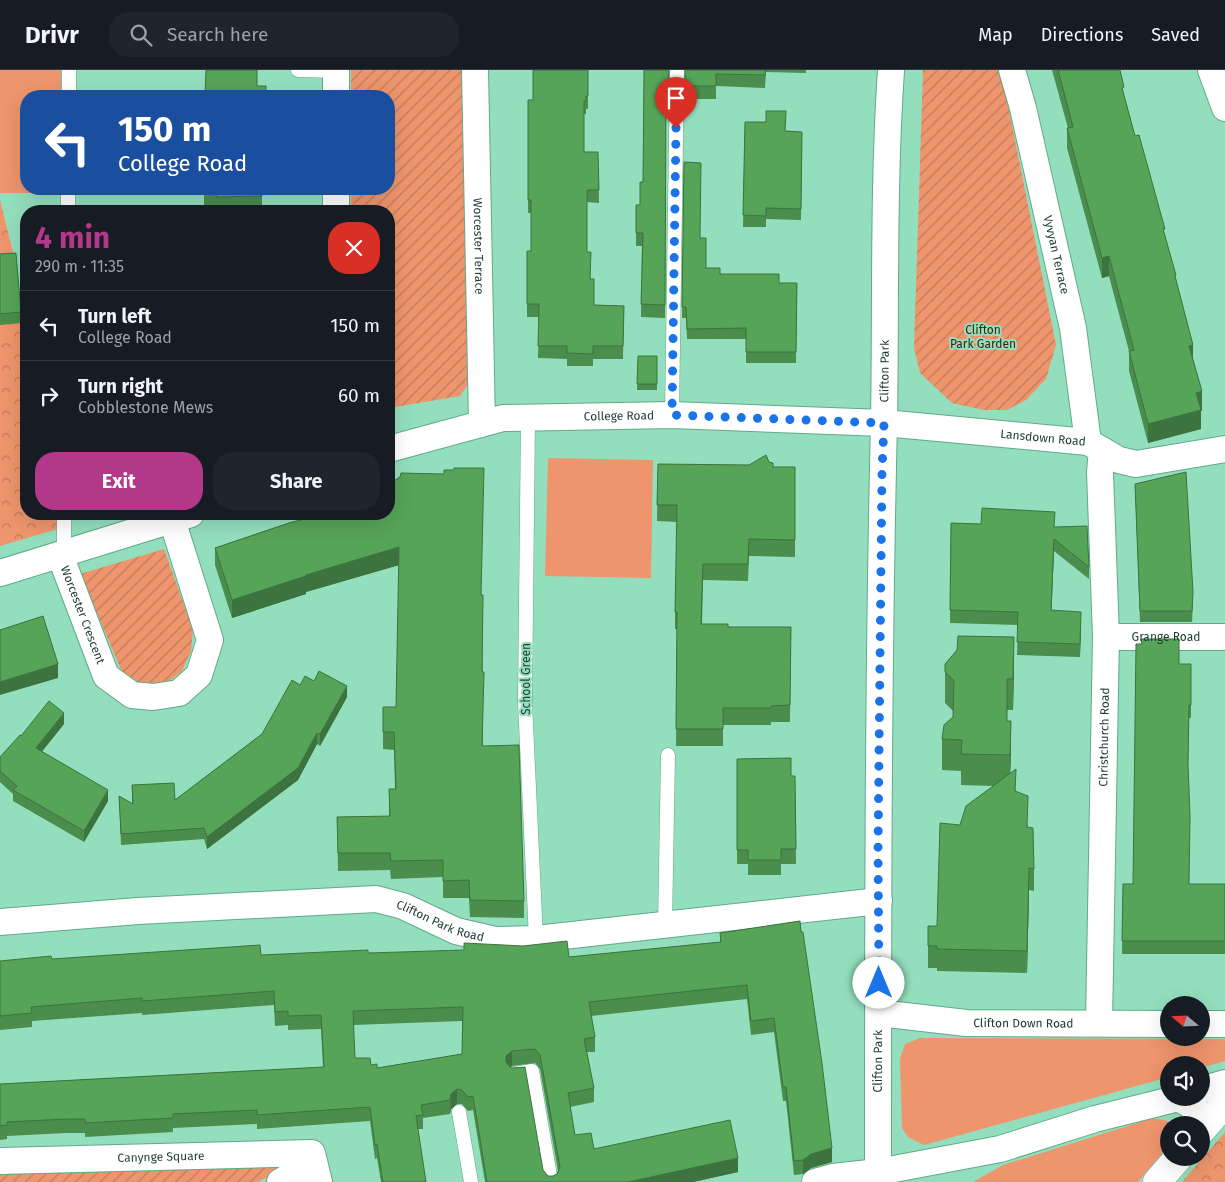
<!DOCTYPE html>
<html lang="en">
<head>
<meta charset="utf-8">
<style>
	body { margin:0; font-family:"Fira Sans",sans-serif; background:#20242c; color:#f1f3f6; height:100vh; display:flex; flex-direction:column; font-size:19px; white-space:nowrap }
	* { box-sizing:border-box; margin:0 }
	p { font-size:16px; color:#9ea1a6 }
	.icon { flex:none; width:28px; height:28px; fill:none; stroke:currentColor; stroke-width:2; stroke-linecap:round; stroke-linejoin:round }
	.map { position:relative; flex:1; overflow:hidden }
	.drawer { position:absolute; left:20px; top:135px; width:375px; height:315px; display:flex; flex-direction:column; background:#171b24; border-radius:20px; box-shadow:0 5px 20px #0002 }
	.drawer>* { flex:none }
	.top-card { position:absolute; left:20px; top:20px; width:375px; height:105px; border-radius:20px; box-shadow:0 5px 20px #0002; background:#1a4fa0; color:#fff; overflow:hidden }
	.needle { width:32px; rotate:289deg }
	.controls { position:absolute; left:1160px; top:926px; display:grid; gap:10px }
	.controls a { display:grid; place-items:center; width:50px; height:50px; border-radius:50%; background:#171b24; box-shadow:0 5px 20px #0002; font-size:25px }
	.pin { position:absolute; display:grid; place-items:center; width:42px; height:42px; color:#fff; margin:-51px -21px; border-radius:50% 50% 50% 0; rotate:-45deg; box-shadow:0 0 5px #0007 }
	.pin .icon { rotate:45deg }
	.me { position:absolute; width:55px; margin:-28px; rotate:0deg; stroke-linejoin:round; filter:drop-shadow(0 0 4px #0008) }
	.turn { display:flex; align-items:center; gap:18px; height:105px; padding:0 15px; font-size:22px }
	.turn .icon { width:65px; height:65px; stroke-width:2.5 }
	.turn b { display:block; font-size:35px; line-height:42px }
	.round { display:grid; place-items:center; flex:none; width:52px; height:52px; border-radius:20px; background:#20242c }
	.head { display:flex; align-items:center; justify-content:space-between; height:85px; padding:0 15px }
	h1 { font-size:30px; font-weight:700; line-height:38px; color:#b33889 }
	.button { display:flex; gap:10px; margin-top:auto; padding:10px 15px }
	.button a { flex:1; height:58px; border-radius:20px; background:#b33889; color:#fff; font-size:20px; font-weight:700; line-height:58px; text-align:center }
	.button a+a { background:#20242c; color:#f1f3f6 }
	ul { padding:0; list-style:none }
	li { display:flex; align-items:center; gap:15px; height:70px; padding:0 15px; border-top:1px solid #363941 }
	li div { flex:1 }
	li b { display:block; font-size:19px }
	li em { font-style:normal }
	header { display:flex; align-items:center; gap:30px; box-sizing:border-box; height:70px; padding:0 25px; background:#171b24; border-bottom:1px solid #363941 }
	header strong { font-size:24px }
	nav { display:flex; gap:28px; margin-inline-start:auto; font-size:18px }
	.search { width:350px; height:45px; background:#20242c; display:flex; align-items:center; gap:12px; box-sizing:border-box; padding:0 18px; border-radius:20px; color:#9ea1a6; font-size:19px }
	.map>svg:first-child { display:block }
	.grass { fill:#ee956d }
	.park { fill:url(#park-crowns) }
	.garden { fill:url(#garden-furrows) }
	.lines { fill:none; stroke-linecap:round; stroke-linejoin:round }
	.service-casing { stroke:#5faa89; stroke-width:15 }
	.minor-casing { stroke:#5faa89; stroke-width:28 }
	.tertiary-casing { stroke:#5faa89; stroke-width:29 }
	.service { stroke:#fff; stroke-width:14 }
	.minor { stroke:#fff; stroke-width:26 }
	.tertiary { stroke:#fff; stroke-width:28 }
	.wall { fill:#4a8d4c; fill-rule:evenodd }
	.shaded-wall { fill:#3c733e }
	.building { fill:#56a458; stroke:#3c733e; fill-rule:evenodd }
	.route { stroke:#1a73e8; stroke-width:9; stroke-dasharray:0 16.2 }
	.labels { text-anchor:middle; stroke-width:4; stroke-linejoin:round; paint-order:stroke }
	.street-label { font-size:12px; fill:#1d3c2f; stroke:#93dfbd }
	.park-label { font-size:12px; fill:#46200e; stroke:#93dfbd }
</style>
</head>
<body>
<header>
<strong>Drivr</strong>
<div class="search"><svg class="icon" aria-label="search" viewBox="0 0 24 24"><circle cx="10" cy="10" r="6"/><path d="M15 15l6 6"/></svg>Search here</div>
<nav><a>Map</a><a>Directions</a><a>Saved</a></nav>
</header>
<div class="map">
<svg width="1225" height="1112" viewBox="0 0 1225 1112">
	<defs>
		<pattern id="park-crowns" width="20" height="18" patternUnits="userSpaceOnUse" patternTransform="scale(1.25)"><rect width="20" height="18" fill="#ee956d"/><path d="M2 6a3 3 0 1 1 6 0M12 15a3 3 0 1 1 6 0" fill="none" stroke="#c07b5a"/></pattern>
		<pattern id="garden-furrows" width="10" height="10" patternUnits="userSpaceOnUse" patternTransform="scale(1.25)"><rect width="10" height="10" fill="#ee956d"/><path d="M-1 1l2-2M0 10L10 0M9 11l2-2" fill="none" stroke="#c07b5a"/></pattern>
	</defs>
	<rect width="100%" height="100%" fill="#93dfbd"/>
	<path class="grass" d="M0 0H61V26H26V119H61L60 123H0Z
		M548 388 653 390 651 508 545 506Z
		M920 968 1225 969V991L1201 998V995H1169V1007L924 1075 908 1067 902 1058 900 989 905 974Z
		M1153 1048 1168 1051 1173 1055H1169V1075L1138 1112H973L1003 1095Z"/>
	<path class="park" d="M0 130 16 194 21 253H26V444H61V458L0 476Z
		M1225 1062V1112H1182Z"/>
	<path class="garden" d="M351 0H465L472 309 460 326 389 338V141H351V119H389V26H351Z
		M923 0H1001L1056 275 1046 309 1026 330 1007 340H984L952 333 920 303 914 278Z
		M164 479 193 560 191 581 182 601 164 615 142 614 123 604 80 504Z
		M281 1096 278 1101 258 1112H0V1101Z"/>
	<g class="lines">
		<defs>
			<path id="service" d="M298 0 336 1
				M69 26V0
				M68 141V119
				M672 345 677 0
				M528 348 525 632 536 869
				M64 483V444
				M665 855 668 685
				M514 1004 532 1001 551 1112
				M459 1042 471 1112"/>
			<g id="minor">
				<path d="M336 0V26"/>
				<path id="s1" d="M475 0 482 353"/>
				<path id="s2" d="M1012 0 1023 38 1073 258 1088 372"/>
				<path d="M1211 0 1225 38"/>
				<path d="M336 119V141"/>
				<path id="s3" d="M389 379 503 348 672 345 884 353 1088 372 1119 390 1136 394 1225 379"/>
				<path id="s4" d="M60 485 106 606 132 625 153 627 179 623 199 605 210 570 172 450"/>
				<path d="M0 503 191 444"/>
				<path id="s5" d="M1106 567H1225"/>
				<path id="s6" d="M0 852 138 841 376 829 403 836 456 861 495 870 536 869 879 831"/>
				<path id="s7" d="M879 943 966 953 1169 954"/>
				<path id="s8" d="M1099 953 1106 567 1100 402 1102 380"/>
				<path d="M1201 954H1225"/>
				<path d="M1201 1020 1225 1013"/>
				<path d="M1178 1028 1189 1034 1209 1052"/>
				<path id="s9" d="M0 1091 312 1083 319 1112"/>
				<path d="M280 1112 314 1092"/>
				<path d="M815 1112 833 1107 878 1102 1000 1079 1095 1049 1179 1028"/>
				<path id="s10" d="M878 1112C878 859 878 605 884 352 886 235 883 117 891 0"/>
			</g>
			<path id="tertiary" d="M1201 1061 1225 1033
				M1157 1112 1178 1088"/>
		</defs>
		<use href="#service" class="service-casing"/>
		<use href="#minor" class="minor-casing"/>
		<use href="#tertiary" class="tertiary-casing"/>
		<use href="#service" class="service"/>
		<use href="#minor" class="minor"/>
		<use href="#tertiary" class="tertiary"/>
	</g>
	<path class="wall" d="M588 0V39H586V44H584V82H598L599 133 587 132V182L594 235 624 236 623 289H593V296H567V289L538 288 539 247H527V181H531V143H528V30H533Z
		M644 0H669L668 29H666L665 248 641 247 642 176H636V163L643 112Z
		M685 0H806V3L766 2 765 18 716 16V29H685Z
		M1052 0H1120L1124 25 1135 66 1165 166 1176 211 1193 289 1202 341H1201V359L1148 373 1129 301V281L1115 229 1109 206 1102 208 1067 78V58H1068Z
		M745 52 786 61 802 62 801 150 766 149V157H743Z
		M684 92 706 198 720 204 779 213H797L796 293H746V269H687L686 248H682Z
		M204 119H267V124H262V141H204Z
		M0 184 21 242V253L0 255Z
		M638 286H657V320H637Z
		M769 392 773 397H795V487L749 486 748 511 703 510 702 554 728 557H791L790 652H771V655H723V676H676L677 559H675V542L677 452 657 451 658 394 749 395Z
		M1135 414 1193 533 1192 552H1140Z
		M289 453 482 525 483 676 524 831V848L470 847 469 828H443V807L391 809 390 800 338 801 337 747 389 746V719H395L394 680 383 679V637H396L399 495 306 522V524L232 548 215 495V478Z
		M951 453 1054 457 1089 497V509L1054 481 1051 540 1081 554 1080 587 1017 585 1018 555 950 553Z
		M945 594 1014 598 1013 640H1007V651L1011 682 1010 703 1028 757 1034 799V821L1029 820 1027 903 937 901V898H928V856H937L960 755 993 716 961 715V701L942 700V669L953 647V641L945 633Z
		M1179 594H1191V648H1189L1188 697 1189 814H1225V884H1122L1123 814H1133Z
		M300 615 347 627 320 676 317 674 298 710 207 779 204 769 121 775 119 726 132 734V715L175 730 262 664Z
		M64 654 42 681 108 731 84 772 13 731V724L0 712V687L21 666Z
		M737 689 791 706H795L796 794H781V805H748V794H737Z
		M800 851 832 1092 811 1098 803 1104 794 1105 786 1031H783L774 962 751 965 747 929 591 946 595 967V982H587L594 1018V1032L570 1037 575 1065 594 1079 738 1102 693 1112H485L473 1040 468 1041 462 1034H457L451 1039 450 1044 423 1048V1059H418L426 1112H381L377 1088 375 1089 370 1051 257 1059V1054L173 1058V1062L85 1067V1063H66L7 1066V1069L0 1070V1014L323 997 321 959 288 960V955L275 956 274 935 142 945V943L32 951V957L0 960V891L52 889 368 883 569 887 720 872V863ZM462 951V984L377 998 355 988 353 955ZM535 993 540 999 558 1101 557 1104 553 1106H548L543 1100 510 997 512 996Z"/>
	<path class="shaded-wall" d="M1109 186V206L1102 208V188Z
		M1193 275V295L1189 276Z
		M1202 321V341H1201V359L1148 373V354L1196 323Z
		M1054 469V481L1051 553V540Z
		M399 477V495L306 522V524L232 548V530L306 505Z
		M1081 542V554L1080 587V574Z
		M1014 567V598L1013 640V609Z
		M58 594V608L0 625V612Z
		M347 616V627L320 676V664Z
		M64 643V654L36 689V678Z
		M1011 651V682L1010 716V685Z
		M317 663V674L298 710 207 779V767Z
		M108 720V731L84 772V761Z
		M1029 798V820L1027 903V881Z
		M512 981V996L506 1000V1006V986Z
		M457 1019V1034L451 1039 450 1044 451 1024Z
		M832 1078V1092L811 1098 803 1104V1090L811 1084Z
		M738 1088V1102L693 1112H628Z"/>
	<path class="building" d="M206 0H257V16H266V26H205Z
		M533 0H588V26H586V31H584V82H598L599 120H587V182H591L590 209H594V235L624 236 623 276H593V284L567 283V276H538L539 234H527V181H531V130H528V30H533Z
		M644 0H669L668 16H666L665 235 641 234 643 163H636V135H640V112H643Z
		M685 0H766L765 5 716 4V16H685Z
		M1058 0H1120L1124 17 1122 18 1135 66 1139 65 1165 159H1163L1176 205 1175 206 1193 275 1189 276 1202 321 1196 323 1201 340 1148 354 1129 281 1134 280 1115 209 1109 186 1102 188 1067 58 1073 57Z
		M766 41H786L785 61 802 62 801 139 766 138V146L743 145 745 52H766Z
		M684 92 701 93 700 168H706V198H720V204H779V213H797L796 282H746V258L687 259 686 237H682Z
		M204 119H262V126L217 127V123L204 124Z
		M16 183 21 242 0 244V184Z
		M638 286H657V314H637Z
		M766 385 769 392 773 393V397H795V470L749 469 748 494H703L701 554H728V557H791L790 635 771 636V638H723V659H676L677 542H675L677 435H657L658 394 749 395Z
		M454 398H484L481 525H483L482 602H484L482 676 519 675 524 831 470 830 469 810 443 811V790L391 791 390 783H338L337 747 390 746 389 719H396L394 662H383V637H396L399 477 306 505V506L232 530 215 478 289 453 322 444H389V414L400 407 401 403 444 404V400H454Z
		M1186 402 1193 522 1192 541H1140L1135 414Z
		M982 438 1055 442 1054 457 1087 456 1089 497 1054 469 1051 540 1081 542 1080 574 1017 572 1018 542 950 540 951 453 981 454Z
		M43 546 58 594 0 612V560Z
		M958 566 1014 567 1013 609H1007V651H1011L1010 685 961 684 962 670 942 669 944 655 953 647 954 611 945 602V594L957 580Z
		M1141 569H1179V594H1191V635H1189L1188 694 1190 746 1189 814H1225V871H1122L1123 814H1133L1136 574H1142Z
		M319 601 347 616 320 664 317 663 298 698 207 767 204 758 121 764 119 726 133 734 132 715 174 713 175 730 262 664 292 610 300 615 305 606 314 611Z
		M49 631 64 643 36 678 108 720 84 761 13 720 17 716 0 701V687L20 665 21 666Z
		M791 688V706H795L796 779H781V790H748V780H737V689Z
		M1016 699 1015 721 1028 726 1027 757 1033 758 1034 799 1029 798 1027 881 937 879V876H928V856H937L940 753 960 755 966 736Z
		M800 851 801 862H803L822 993 832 1078 811 1084 803 1090 794 1091 786 1017H783L774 948 751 951 747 915 589 932 595 967 584 969 594 1018 568 1023 575 1065 591 1063 594 1079 730 1050 738 1088 628 1112H487L473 1026 468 1027 462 1020 457 1019 451 1024 450 1030 421 1035 423 1045 416 1046 426 1112H383L377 1074 375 1075 370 1037 257 1045V1040L173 1044V1048L85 1053V1049H66L7 1052V1055L0 1056V1014L324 997 321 945 288 946V941L275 942 274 921 142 931V928L31 937 32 943 0 946V891L51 886 52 889 260 875 261 885 368 880V883L464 880V873L523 876 567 871 569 887 721 872 720 863ZM463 937 462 984 377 998V994L371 995 370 988H355L353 941ZM535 979 540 985 560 1097 557 1104 553 1106H548L543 1100 525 997 511 998 506 992V986L512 981Z"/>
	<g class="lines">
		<path class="route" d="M676 58 672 345 884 353 882 402 878 780 879 913"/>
	</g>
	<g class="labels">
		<g class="street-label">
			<text dy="4" stroke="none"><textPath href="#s1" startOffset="176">Worcester Terrace</textPath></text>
			<text dy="4" stroke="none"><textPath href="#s2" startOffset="190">Vyvyan Terrace</textPath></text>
			<text dy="4" stroke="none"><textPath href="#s10" startOffset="811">Clifton Park</textPath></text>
			<text dy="4" stroke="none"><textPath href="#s3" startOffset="234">College Road</textPath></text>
			<text dy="4" stroke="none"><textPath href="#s3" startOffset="659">Lansdown Road</textPath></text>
			<text dy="4" stroke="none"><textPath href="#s4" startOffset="64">Worcester Crescent</textPath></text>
			<text dy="4" stroke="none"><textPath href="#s5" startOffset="60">Grange Road</textPath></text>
			<text transform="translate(526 609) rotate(-90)" y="4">School Green</text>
			<text dy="4" stroke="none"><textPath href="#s8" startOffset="286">Christchurch Road</textPath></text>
			<text dy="4" stroke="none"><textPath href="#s6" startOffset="445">Clifton Park Road</textPath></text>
			<text dy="4" stroke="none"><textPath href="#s7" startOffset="145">Clifton Down Road</textPath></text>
			<text dy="4" stroke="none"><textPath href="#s10" startOffset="121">Clifton Park</textPath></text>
			<text dy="4" stroke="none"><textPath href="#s9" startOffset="161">Canynge Square</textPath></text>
		</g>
		<g class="park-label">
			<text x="983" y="264">Clifton<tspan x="983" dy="14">Park Garden</tspan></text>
		</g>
	</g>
</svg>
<div class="controls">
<a><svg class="needle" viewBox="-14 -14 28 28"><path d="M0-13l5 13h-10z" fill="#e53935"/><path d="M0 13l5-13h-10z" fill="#9ea1a6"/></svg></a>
<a><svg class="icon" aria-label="sound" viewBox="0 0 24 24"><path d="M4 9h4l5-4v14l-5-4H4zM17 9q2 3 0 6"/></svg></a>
<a><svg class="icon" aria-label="search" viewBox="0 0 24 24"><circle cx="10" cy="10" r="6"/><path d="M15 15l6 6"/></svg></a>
</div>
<div class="pin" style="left:676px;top:58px;background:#d93025"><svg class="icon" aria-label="arrive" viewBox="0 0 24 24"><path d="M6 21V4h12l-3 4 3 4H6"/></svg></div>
<svg class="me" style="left:879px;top:913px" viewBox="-20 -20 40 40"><circle r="19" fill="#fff"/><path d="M0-13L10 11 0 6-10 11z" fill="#1a73e8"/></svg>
<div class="top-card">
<div class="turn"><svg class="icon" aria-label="left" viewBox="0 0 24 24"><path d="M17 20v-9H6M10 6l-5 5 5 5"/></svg><div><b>150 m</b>College Road</div></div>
</div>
<section class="drawer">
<div class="head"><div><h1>4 min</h1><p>290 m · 11:35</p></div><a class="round" style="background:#d93025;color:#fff"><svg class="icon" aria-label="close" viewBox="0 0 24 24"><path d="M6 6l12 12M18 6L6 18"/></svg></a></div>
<ul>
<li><svg class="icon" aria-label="left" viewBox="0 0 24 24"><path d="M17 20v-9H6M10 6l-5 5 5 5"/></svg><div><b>Turn left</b><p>College Road</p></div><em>150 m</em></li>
<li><svg class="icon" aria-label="right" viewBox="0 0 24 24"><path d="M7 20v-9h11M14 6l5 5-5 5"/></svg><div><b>Turn right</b><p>Cobblestone Mews</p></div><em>60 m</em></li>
</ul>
<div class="button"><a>Exit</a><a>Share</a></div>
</section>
</div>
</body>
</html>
